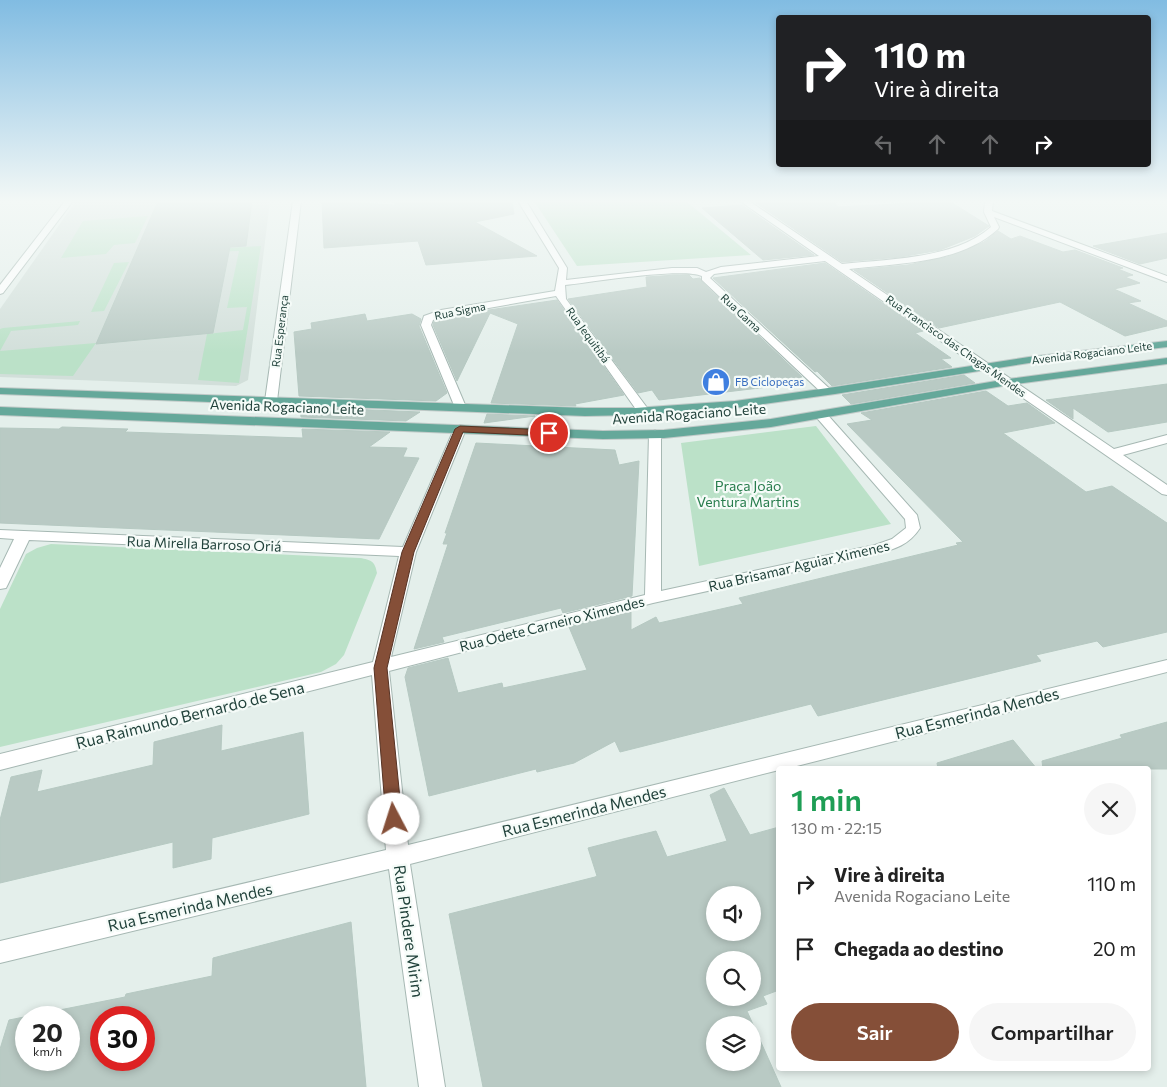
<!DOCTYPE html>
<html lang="pt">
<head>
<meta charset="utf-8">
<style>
	body { margin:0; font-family:Commissioner,sans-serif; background:#f6f6f6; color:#222; height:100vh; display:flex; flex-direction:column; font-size:19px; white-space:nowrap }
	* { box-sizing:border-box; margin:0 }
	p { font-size:16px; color:#767676 }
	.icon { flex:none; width:28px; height:28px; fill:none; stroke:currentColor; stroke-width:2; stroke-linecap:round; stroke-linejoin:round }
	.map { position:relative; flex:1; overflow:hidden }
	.sheet { position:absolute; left:776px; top:766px; width:375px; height:305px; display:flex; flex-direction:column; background:#fff; border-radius:5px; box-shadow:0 2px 8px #0003 }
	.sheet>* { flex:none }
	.guide { position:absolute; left:776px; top:15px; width:375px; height:152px; border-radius:5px; box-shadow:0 2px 8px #0003; background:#202124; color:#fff; overflow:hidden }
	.tools { position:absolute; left:706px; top:886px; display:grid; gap:10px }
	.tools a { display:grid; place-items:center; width:55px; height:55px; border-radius:50%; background:#fff; box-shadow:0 2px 8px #0003; font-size:25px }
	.speed { position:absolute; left:15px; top:1006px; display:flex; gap:10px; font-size:25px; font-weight:700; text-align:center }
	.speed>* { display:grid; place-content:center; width:65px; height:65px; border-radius:50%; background:#fff; box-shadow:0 2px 8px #0003; line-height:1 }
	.speed small { font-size:12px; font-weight:400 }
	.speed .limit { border:8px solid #d22; background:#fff; color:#111 }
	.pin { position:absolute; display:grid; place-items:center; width:42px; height:42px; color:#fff; margin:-21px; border:2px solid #fff; border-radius:50%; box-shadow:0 1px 5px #0007 }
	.me { position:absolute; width:55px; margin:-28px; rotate:355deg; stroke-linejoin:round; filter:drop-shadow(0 0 4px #0008) }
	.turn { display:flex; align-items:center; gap:18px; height:105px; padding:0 15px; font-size:22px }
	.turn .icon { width:65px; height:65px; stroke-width:2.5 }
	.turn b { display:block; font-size:35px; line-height:42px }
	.lanes { display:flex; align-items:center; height:48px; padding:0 15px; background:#0003; justify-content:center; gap:25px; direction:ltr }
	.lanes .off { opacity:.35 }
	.round { display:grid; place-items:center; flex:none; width:52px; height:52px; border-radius:26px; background:#f6f6f6 }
	.head { display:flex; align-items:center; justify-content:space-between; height:85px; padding:0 15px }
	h1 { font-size:30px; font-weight:600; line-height:38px; color:#1e9e55 }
	.primary-button { display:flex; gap:10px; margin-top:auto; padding:10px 15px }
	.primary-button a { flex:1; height:58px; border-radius:30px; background:#854f38; color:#fff; font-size:20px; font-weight:600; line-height:58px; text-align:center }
	.primary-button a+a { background:#f6f6f6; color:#222 }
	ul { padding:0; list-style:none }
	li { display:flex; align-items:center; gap:15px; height:65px; padding:0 15px }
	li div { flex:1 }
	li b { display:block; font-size:19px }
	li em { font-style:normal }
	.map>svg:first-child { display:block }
	.built { fill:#d2dfda }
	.green { fill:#bbe1c8 }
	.building { fill:#b9cac4; stroke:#b6c9c2; fill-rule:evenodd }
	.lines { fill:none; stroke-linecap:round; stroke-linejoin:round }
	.minor-casing { stroke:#a6b8b3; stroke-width:2 }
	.primary-casing { stroke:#c1cac8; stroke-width:2 }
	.minor { fill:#fff; fill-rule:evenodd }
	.primary { fill:#65a89a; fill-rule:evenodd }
	.route { fill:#854f38; stroke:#563324 }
	.labels { text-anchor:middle; stroke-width:4.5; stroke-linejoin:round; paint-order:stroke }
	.far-street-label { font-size:11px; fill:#21423b; stroke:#f5fbf8 }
	.far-shop-label { font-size:11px; fill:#366cbe; stroke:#f5fbf8; text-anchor:start }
	.street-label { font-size:14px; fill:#21423b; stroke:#f5fbf8 }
	.park-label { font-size:14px; fill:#287d4d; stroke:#f5fbf8 }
	.near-street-label { font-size:16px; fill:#21423b; stroke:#f5fbf8 }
</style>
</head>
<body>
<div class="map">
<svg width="1167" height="1087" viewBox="0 0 1167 1087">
	<rect width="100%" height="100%" fill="#e4efeb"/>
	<path class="built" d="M76 201H270L248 380 236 386 0 377V309Z"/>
	<path class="green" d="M534 201H686L751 255 577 266Z
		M148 216 135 243 114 245 106 254 61 258 83 221Z
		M261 246 239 383 198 380 207 334 243 330 247 307 227 308 239 251 209 252 211 249Z
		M129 262 104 311 91 312 114 263Z
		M80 321 78 325 11 331 0 351V329L3 328Z
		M96 343 73 376 0 374V351Z
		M816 426 891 524 699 566 681 443Z
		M51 544 360 558C371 560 375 561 377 573L344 655 336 664 321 672 0 747V609L26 554 37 548Z"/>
	<path class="building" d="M158 201H252L246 246 230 247 213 333 96 344Z
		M322 201 395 205 394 201H512L514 214 475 222 537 256 426 265 418 241 324 248Z
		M780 201H833L838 207 949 201 989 226 975 236 940 250 900 257 842 262 756 203Z
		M742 205 814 255 763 260 702 208Z
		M998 231 1011 239 1020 236 1063 252 1075 250 1123 268 1118 269 1133 275 1125 277 1140 283 1114 289 1141 301 1128 303 1167 321V326L1125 336 1060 302 939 328 854 270 908 265 947 257 984 242Z
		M1167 233V258L1140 264 1093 246Z
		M825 263 923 331 915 333 951 358 941 359 952 367 832 386 817 371 815 372 713 278Z
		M676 275H689L693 279 700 278 701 281 802 377 776 386 659 400 652 390 638 393 568 299 647 287 646 277Z
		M557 300 624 395 575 404 576 406 491 403 518 324 490 313 457 381 433 325 434 321 444 318 482 311Z
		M365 314 367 321 412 314 421 319 419 326 447 393 436 401 299 396 294 332 312 329 311 323Z
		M964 375 975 383 851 404 842 395Z
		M1167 384V422L1108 432 1073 408V419L1046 400Z
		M986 391 1008 406 1027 403 1055 423 1003 433 1086 492 1112 486 1167 523V632L1103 647 1097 641 1036 655 1041 661 818 716 811 704 620 752 615 741 574 763 537 772 536 769 429 796 405 677 408 668 448 658 458 693 502 683 503 688 587 670 569 627 631 611V630L656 617 659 623 743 604 739 598 958 545 956 543 963 542 847 424 872 420 861 413Z
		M300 407 420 412 406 421 301 417Z
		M487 414 535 416 484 423Z
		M62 427 128 429 125 432 303 438 302 429 390 432 369 447 407 448 403 457 419 458 379 539 0 523V428L59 429Z
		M476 443 615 450 619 465 639 461 632 596 563 613 561 608 442 637 444 642 414 649 448 544H443L447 533H445Z
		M1167 722V769H1043L1042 761 1122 738 1120 735Z
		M222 725 221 751 303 732 309 814 212 838 211 859 173 868V842L0 883V820L11 777 42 770 37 792 153 765 154 742Z
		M1013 740 1037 769H938L937 763Z
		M724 788 750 835 779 827V990L763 996 767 1004 747 1011 781 1087H483L449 914 595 877 597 876 588 848 623 839 656 831 667 857 727 841 710 795ZM715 895H752V932H715ZM715 960H752V998H715ZM715 1025H752V1062H715Z
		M351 922 366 1087H0V1049L9 1020 125 997 126 994 212 976 213 958ZM26 1018H69V1060H26ZM101 1018H144V1060H101Z"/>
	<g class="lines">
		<defs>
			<path id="minor" d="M65 201H73L3 293 0 294V285Z
				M293 201H301L277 401 271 405 265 401Z
				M518 201H526L567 268 566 280 672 268H697L706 272 721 267 819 256 740 201H749L842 264C889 259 955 259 991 227L984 212 985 201H993L992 211 1167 276V282L994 217 999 227 998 229C960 264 898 263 849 269L1114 449 1167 435V443L1123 455 1167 485V495L1162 494 825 261 721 273 714 274 710 278 831 390 833 392 831 394H823L702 280V276C682 267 592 282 565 285L566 299 648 409 650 412 648 415H640L556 296 443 316 433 320 431 325 466 407 460 411 456 410 421 325 424 316 441 310 555 291 559 268Z
				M821 411 825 412 917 515 920 528C909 545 895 549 876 554L653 603 389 671 408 845 1167 660V672L785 769H779V770L410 864 445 1087H419L389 869 0 963V941L386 850 372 675 0 770V754L373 662 399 556 29 540 8 584 6 588 0 589V568L14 539 0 538V530L403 547 454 429 460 425 464 426 466 429 416 552 391 657 645 595 649 434 655 430 661 434V591L875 545 892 539 906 528 905 519 817 418 815 415Z"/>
			<path id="primary" d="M1167 341V347L1029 363 835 394 735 408 635 415 585 416 0 394V388L585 408H635L735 401 835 387 1029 357Z
				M1167 358V364L1008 385 771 427 664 438 603 439 0 415V407L603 431 664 430 771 419 1008 379Z"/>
		</defs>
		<use href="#minor" class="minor-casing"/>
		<use href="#primary" class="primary-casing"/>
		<use href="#minor" class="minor"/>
		<use href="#primary" class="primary"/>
	</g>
	<linearGradient id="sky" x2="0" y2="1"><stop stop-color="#81bce2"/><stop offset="0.57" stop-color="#f3f8f6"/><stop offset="1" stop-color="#f3f8f6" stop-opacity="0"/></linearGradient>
	<rect width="1167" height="353" fill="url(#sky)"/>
	<path class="route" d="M460 426 549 430 554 433 549 436 463 432 414 552 387 668 402 819 400 824 394 826 389 824 386 819 374 668 402 552 455 429Z"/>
	<defs>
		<symbol id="shop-disc" viewBox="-11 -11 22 22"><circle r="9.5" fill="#3f7fe0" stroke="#f5fbf8"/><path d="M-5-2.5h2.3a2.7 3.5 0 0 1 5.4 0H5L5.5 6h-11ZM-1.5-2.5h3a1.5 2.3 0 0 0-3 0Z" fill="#fff"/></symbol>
	</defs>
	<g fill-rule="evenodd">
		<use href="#shop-disc" x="700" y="366" width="32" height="32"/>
	</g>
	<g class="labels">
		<g class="far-street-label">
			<text transform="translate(460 311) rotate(-11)" y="4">Rua Sigma</text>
			<text transform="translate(741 313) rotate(43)" y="4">Rua Gama</text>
			<text transform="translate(280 331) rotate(-83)" y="4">Rua Esperança</text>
			<text transform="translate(588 335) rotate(54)" y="4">Rua Jequitibá</text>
			<text transform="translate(956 346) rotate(35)" y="4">Rua Francisco das Chagas Mendes</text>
			<text transform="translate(1092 353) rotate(-7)" y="4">Avenida Rogaciano Leite</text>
		</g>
		<g class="far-shop-label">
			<text x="735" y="386">FB Ciclopeças</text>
		</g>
		<g class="street-label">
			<text transform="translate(287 407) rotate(2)" y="5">Avenida Rogaciano Leite</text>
			<text transform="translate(689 414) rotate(-4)" y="5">Avenida Rogaciano Leite</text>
			<text transform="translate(204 544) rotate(2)" y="5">Rua Mirella Barroso Oriá</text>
			<text transform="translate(799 566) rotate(-13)" y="5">Rua Brisamar Aguiar Ximenes</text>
			<text transform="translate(552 624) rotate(-14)" y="5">Rua Odete Carneiro Ximendes</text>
		</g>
		<g class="park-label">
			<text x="748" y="491">Praça João<tspan x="748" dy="16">Ventura Martins</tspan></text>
		</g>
		<g class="near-street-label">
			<text transform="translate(977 713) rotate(-14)" y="6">Rua Esmerinda Mendes</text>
			<text transform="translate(190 715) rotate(-14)" y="6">Rua Raimundo Bernardo de Sena</text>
			<text transform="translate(584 811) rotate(-14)" y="6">Rua Esmerinda Mendes</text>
			<text transform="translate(190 907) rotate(-13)" y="6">Rua Esmerinda Mendes</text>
			<text transform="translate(409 931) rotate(82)" y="6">Rua Pindere Mirim</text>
		</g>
	</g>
</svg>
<div class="tools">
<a><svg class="icon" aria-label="sound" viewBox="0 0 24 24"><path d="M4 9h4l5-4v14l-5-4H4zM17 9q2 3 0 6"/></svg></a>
<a><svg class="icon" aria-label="search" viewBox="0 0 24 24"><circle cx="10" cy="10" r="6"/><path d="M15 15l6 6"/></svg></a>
<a><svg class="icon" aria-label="layers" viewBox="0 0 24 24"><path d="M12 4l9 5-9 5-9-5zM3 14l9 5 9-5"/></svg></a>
</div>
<div class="speed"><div>20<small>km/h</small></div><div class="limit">30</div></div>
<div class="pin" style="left:549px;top:433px;background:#d93025"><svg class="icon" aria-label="arrive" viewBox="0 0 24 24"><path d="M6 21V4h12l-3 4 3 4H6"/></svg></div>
<svg class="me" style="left:394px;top:819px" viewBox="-20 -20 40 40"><circle r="19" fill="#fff"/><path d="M0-13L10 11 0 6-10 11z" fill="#854f38"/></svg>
<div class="guide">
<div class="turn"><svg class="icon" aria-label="right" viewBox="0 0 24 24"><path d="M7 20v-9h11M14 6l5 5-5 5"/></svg><div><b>110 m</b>Vire à direita</div></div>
<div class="lanes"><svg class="icon off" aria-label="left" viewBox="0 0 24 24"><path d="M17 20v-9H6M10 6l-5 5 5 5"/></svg><svg class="icon off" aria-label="ahead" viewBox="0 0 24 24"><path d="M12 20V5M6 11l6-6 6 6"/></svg><svg class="icon off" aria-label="ahead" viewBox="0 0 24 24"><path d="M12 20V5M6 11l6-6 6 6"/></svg><svg class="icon" aria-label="right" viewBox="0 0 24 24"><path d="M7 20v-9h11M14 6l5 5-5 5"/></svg></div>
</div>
<section class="sheet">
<div class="head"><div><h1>1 min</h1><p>130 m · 22:15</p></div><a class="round"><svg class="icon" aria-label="close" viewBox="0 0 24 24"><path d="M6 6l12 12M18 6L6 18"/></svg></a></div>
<ul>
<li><svg class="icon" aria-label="right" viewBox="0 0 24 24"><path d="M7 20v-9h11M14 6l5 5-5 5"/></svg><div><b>Vire à direita</b><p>Avenida Rogaciano Leite</p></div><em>110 m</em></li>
<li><svg class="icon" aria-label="arrive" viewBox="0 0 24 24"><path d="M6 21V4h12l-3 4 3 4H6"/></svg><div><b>Chegada ao destino</b></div><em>20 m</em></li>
</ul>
<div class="primary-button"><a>Sair</a><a>Compartilhar</a></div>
</section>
</div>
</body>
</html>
